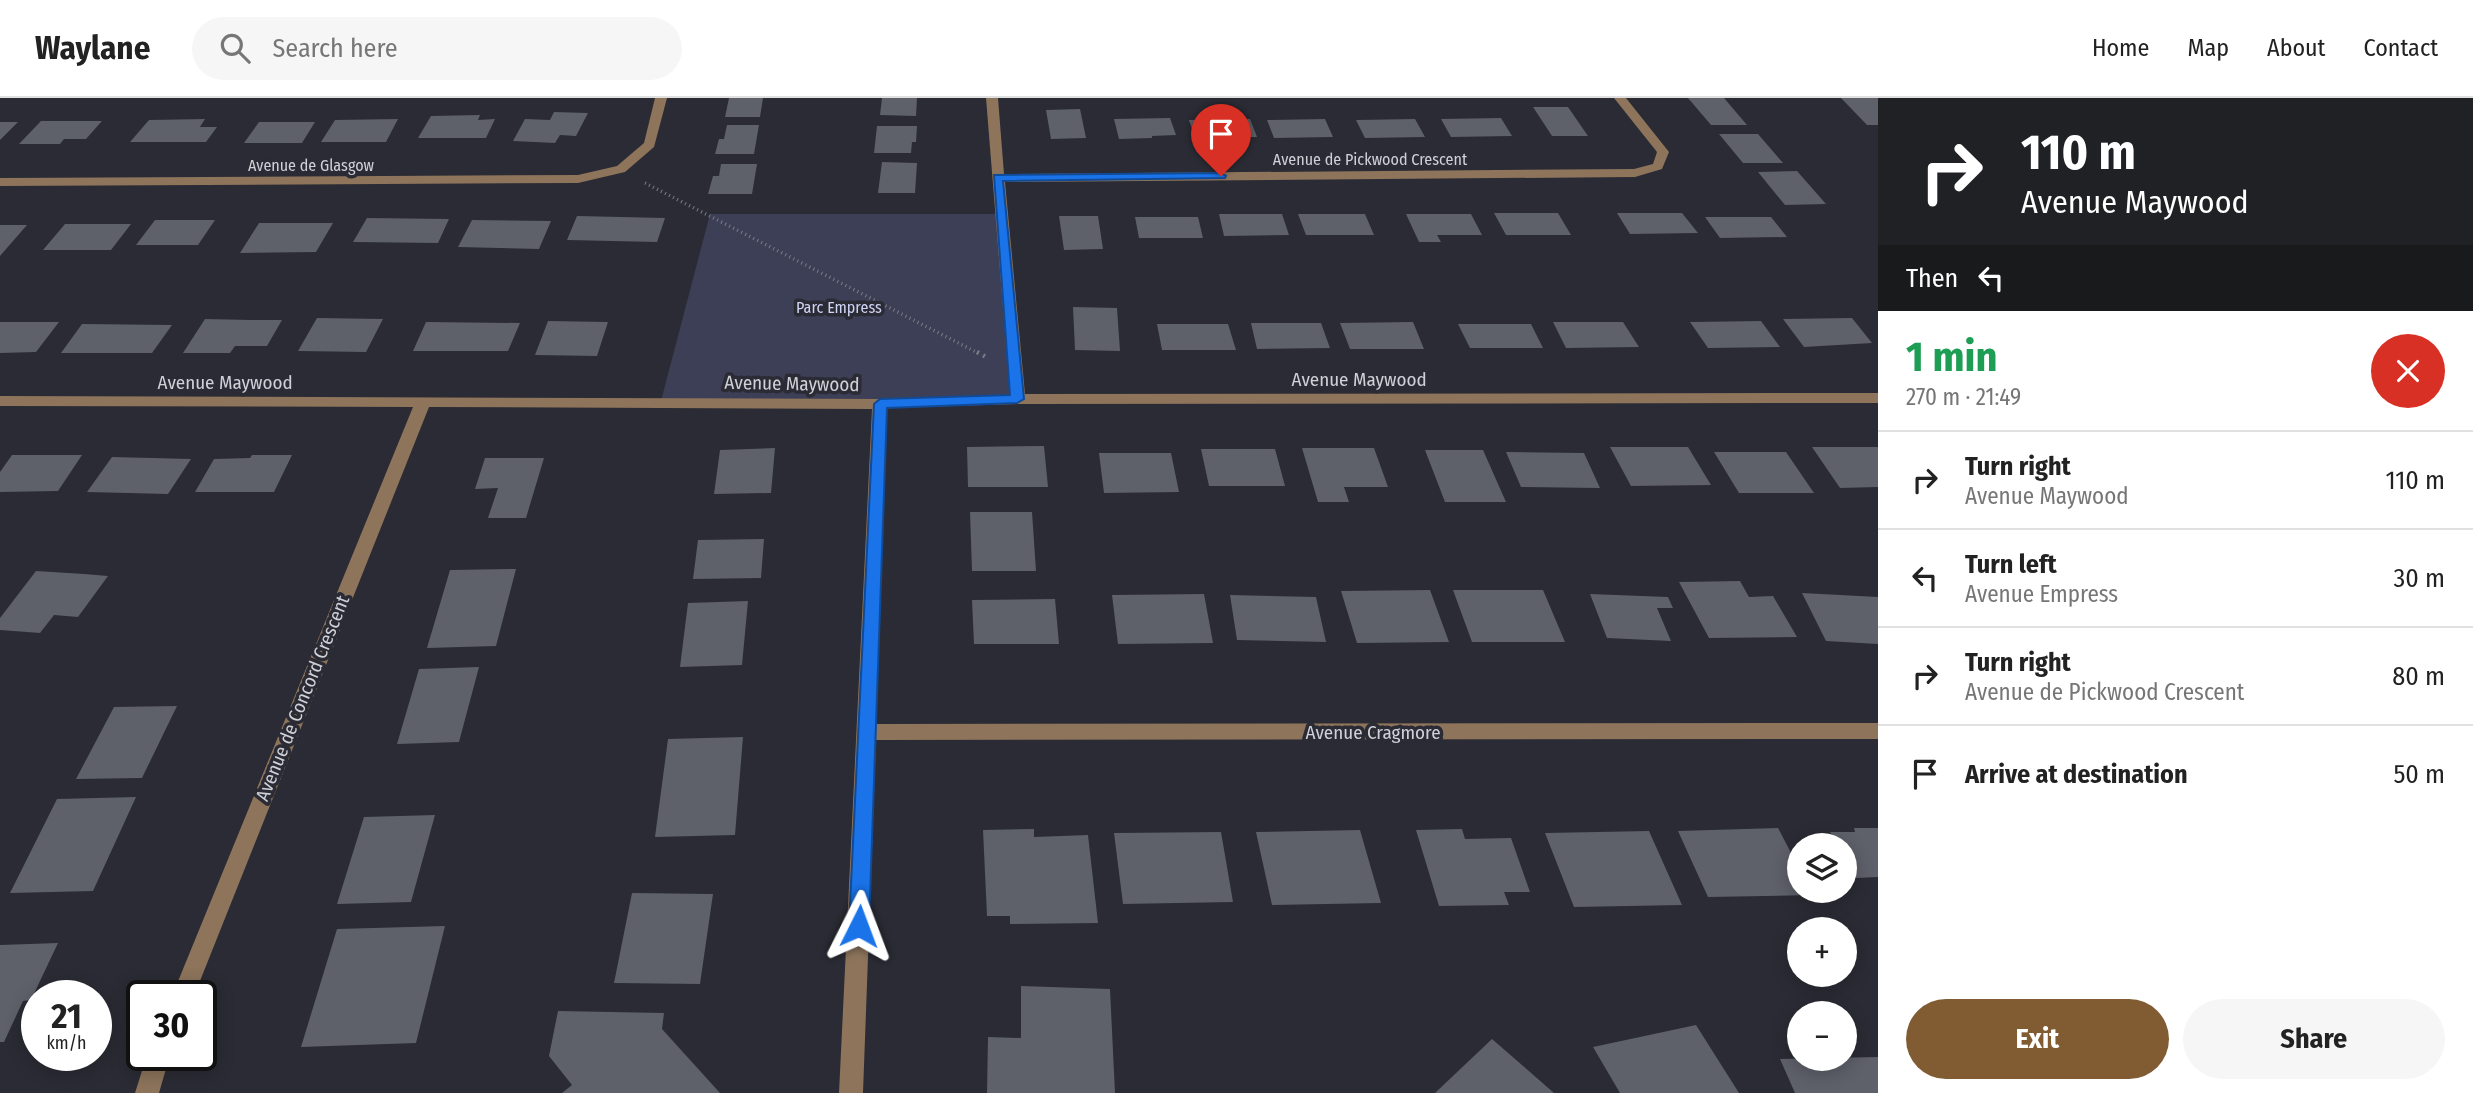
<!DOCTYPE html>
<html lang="en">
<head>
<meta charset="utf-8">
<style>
	body { margin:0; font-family:"Fira Sans Condensed",sans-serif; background:#f6f6f6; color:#222; height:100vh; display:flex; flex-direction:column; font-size:26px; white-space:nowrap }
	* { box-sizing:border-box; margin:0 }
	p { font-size:23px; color:#767676 }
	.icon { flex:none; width:38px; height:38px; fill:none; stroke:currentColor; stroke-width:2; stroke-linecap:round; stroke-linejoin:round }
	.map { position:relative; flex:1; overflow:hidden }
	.panel { display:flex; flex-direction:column; background:#fff; width:595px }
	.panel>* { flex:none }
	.banner { background:#202124; color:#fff; overflow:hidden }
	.controls { position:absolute; left:1787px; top:735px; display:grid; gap:14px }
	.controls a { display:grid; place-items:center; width:70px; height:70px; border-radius:50%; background:#fff; box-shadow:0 4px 18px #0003; font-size:35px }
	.speed { position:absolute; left:21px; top:882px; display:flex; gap:14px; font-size:35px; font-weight:700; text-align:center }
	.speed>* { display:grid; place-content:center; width:91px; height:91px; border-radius:50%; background:#fff; box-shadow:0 4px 18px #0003; line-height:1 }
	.speed small { font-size:18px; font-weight:400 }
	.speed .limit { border:4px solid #111; border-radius:10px; background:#fff; color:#111 }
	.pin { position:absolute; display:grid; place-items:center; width:60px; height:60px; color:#fff; margin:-72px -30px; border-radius:50% 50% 50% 0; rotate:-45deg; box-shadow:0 0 7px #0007 }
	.pin .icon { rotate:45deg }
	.me { position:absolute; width:77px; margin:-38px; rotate:3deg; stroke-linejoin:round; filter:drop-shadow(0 0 5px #0008) }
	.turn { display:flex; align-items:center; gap:24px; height:147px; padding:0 28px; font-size:32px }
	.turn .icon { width:91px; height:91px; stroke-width:2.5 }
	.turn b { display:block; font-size:49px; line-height:60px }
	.then { display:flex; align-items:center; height:66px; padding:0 28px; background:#0003; gap:14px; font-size:26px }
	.round { display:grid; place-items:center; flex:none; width:74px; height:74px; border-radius:37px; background:#f6f6f6 }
	.summary { display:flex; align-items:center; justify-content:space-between; height:119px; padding:0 28px }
	h1 { font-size:42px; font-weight:700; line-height:52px; color:#1e9e55 }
	.primary-button { display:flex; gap:14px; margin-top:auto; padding:14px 28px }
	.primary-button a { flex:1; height:80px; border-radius:42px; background:#815c32; color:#fff; font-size:28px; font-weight:700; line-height:80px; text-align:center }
	.primary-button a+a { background:#f6f6f6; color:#222 }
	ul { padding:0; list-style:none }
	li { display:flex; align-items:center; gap:21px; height:98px; padding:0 28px; border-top:2px solid #e0e0e0 }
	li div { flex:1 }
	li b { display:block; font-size:26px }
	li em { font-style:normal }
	header { display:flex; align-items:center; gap:42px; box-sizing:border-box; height:98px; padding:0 35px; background:#fff; border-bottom:2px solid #e0e0e0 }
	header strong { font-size:33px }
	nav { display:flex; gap:38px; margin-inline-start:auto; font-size:24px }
	.search { width:490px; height:63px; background:#f6f6f6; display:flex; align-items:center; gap:18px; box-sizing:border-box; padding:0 24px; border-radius:38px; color:#767676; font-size:26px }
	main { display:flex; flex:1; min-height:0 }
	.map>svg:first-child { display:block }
	.green { fill:#3d3f56 }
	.building { fill:#5e606a }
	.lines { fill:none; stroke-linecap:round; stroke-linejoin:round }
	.path-far1 { stroke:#7c7d84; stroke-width:3.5; stroke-dasharray:1 3.5; stroke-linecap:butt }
	.path { stroke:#7c7d84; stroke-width:4.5; stroke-dasharray:2 5; stroke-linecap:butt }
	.minor { fill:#8d745b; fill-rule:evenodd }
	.route { fill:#1a73e8; stroke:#114b97; stroke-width:2 }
	.labels { text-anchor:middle; stroke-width:7; stroke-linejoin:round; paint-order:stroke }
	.far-street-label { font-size:16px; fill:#d0d1d7; stroke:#2a2b34 }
	.far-park-label { font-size:16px; fill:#d0d4f5; stroke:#2a2b34 }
	.street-label { font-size:19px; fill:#d0d1d7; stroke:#2a2b34 }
</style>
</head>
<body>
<header>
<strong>Waylane</strong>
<div class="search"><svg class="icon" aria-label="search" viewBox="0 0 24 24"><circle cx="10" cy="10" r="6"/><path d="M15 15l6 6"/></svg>Search here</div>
<nav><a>Home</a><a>Map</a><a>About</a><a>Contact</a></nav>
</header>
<main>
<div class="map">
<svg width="1878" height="995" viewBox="0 0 1878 995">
	<rect width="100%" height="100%" fill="#2a2b34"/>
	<path class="green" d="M710 116H1001L1018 301 661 303Z"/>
	<path class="building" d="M729 0H763L760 19H725Z
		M882 0H917L916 18 880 17Z
		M1688 0H1724L1747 27H1711Z
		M1841 0H1878V27H1867Z
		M1533 9H1568L1588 38H1552Z
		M1080 11 1086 40 1051 41 1046 12Z
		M554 14 588 15 576 38 560 37 555 45 513 43 525 21 550 22Z
		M480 17 478 22 495 21 486 40H418L431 18Z
		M1170 20 1176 37 1152 38V40L1119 41 1114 21Z
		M1501 20 1512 38 1451 39 1441 21Z
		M205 21 200 29H217L206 44H130L149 22Z
		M398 21 386 44H321L335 22Z
		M1250 21 1257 39 1195 40 1189 22Z
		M1325 21 1333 39 1274 40 1267 22Z
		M1415 21 1425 39 1365 40 1356 22Z
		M41 23H102L86 41H64L60 46H19Z
		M0 24H18L0 42Z
		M259 24H315L302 45H244Z
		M727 27H759L754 56H715L719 41H724Z
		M877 28H917L916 44H912L911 55H874Z
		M1719 36H1758L1783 65H1743Z
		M882 64 917 65 915 95H878Z
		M721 66H757L752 96H708L713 78H719Z
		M1797 73 1826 106 1785 107 1758 74Z
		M1494 115H1558L1571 137H1506Z
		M1617 115H1682L1698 135 1630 136Z
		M1219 116H1282L1289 137 1224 138Z
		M1298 116H1365L1374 137H1306Z
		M1406 116H1471L1482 137H1437L1441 144H1419Z
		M577 118 665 120 657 144 567 142Z
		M1059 118H1098L1103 151 1064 152Z
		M1135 119H1198L1203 140H1139Z
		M1705 119H1771L1787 139 1720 140Z
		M367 120 449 121 438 145 353 144Z
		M155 122H215L198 147H136Z
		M472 122 551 123 539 151 458 149Z
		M259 125H333L316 154 240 155Z
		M65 126H131L111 152H43Z
		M0 127H27L0 158Z
		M1073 209 1117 210 1120 253 1075 252Z
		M317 220 383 221 366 254 298 253Z
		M1852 220 1872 245 1804 249 1783 221Z
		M205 221 251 222H282L267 248H235L230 255H183Z
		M548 223 608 224 597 258 535 257Z
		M1761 223 1780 249 1708 250 1690 224Z
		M0 224H59L36 254 0 255Z
		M426 224 520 225 508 253H413Z
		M1413 224 1424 251H1350L1340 225Z
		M1553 224H1623L1639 249 1566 250Z
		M1251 225H1321L1330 250 1257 251Z
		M82 226 172 227 152 255H61Z
		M1157 226H1228L1236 252H1162Z
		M1458 226H1531L1543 250H1470Z
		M1044 348 1048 389H968L967 349Z
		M1610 349H1688L1711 387 1631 388Z
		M1812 349H1878V389L1840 390Z
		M775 350 771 395 714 396 720 352Z
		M1302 350H1374L1388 389H1344L1349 404H1318Z
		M1201 351H1275L1285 388H1209Z
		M1425 352H1483L1506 404H1445Z
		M1506 354 1584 355 1600 390 1521 389Z
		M1714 354H1786L1814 395H1739Z
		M1099 355H1171L1179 394 1104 395Z
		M12 357H82L58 393 0 394V374Z
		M252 357H292L274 394H195L214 361 250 360Z
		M112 359 191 361 168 396 87 394Z
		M485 360H544L526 420H488L498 390 475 391Z
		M970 414H1032L1036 473H972Z
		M764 441 761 480 693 481 698 442Z
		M516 471 496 548 427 550 450 472Z
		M36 473 84 476 108 478 78 519 54 517 40 535 0 532V520Z
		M1740 483 1749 499 1773 498 1797 539 1709 540 1679 484Z
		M1430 492 1449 544 1357 545 1341 493Z
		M1453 492H1543L1565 544H1472Z
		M1802 495 1878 499V546L1826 543Z
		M1204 496 1213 545 1118 546 1112 497Z
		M1590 496 1668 499 1673 510H1657L1671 543 1607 540Z
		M1230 497 1316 499 1326 544 1237 542Z
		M1055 501 1059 546H974L972 502Z
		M748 503 742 567 680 569 688 505Z
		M479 569 459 644 397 646 419 571Z
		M177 608 142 680 76 681 114 609Z
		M743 639 735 737 655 739 668 641Z
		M136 699 93 793 10 795 57 701Z
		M435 717 411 804 337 806 364 719Z
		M1778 730 1799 770V793H1811L1813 797 1708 799 1678 733Z
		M1854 730H1878V779L1856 780 1844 760V747H1837L1830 734H1855Z
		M1034 731V739L1088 737 1098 825 1010 826V818H987L983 732Z
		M1462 731 1465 741 1511 740 1530 794H1504L1509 807 1439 808 1416 732Z
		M1360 732 1381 805 1272 807 1256 734Z
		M1649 733 1682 807 1574 809 1545 735Z
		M1221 734 1233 804 1123 806 1114 735Z
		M632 795 713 796 700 886 614 885Z
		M445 828 416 945 301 949 337 831Z
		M58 845 31 902 23 903 4 944H0V847Z
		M1021 888 1110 891 1115 995H987L988 939 1021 940Z
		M558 913 664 915 662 931 720 995H562L572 987 549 958Z
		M1696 927 1739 995H1620L1593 949Z
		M1492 941 1554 995H1435Z
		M1878 959V995H1795L1780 961Z"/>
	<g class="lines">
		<path class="path-far1" d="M645 85 980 256"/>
		<path class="path" d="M977 254 986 259"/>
		<path class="minor" d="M655 0H667L654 49 625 74 578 85 0 88V80L578 77 617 68 644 45Z
			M986 0H998L1004 76 1634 71 1653 66 1657 54 1614 0H1626L1669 54 1662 71 1635 79 1005 84 1025 296 1878 295V305L1018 306 887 310 876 626 1878 625V641L876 642 863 995H839L872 311 429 309 194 898H172L413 309 0 308V298L880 301 1010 297Z
			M147 957H170L159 995H135Z"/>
	</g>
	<path class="route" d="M1221 75 1226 78 1225 80 1003 83 1024 301 1017 305 887 310 869 828 866 834 859 837 852 834 849 828 874 306 880 301 1010 297 994 77Z"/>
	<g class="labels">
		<g class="far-street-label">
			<text x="1370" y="67">Avenue de Pickwood Crescent</text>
			<text x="311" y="73">Avenue de Glasgow</text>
		</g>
		<g class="far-park-label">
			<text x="839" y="215">Parc Empress</text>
		</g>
		<g class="street-label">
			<text x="1359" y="288">Avenue Maywood</text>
			<text x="225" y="291">Avenue Maywood</text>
			<text transform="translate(792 285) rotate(1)" y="7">Avenue Maywood</text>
			<text transform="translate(302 600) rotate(-68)" y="7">Avenue de Concord Crescent</text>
			<text x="1373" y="641">Avenue Cragmore</text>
		</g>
	</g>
</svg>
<div class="controls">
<a><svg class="icon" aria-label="layers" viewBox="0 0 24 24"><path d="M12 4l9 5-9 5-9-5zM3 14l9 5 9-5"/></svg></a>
<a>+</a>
<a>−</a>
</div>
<div class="speed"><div>21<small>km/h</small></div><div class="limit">30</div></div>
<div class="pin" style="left:1221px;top:78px;background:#d93025"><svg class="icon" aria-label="arrive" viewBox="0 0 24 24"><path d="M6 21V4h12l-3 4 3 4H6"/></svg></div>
<svg class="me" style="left:859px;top:828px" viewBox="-20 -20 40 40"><path d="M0-17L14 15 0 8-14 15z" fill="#1a73e8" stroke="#fff" stroke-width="4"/></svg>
</div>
<section class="panel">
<div class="banner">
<div class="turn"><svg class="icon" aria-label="right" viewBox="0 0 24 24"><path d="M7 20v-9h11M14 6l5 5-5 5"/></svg><div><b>110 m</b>Avenue Maywood</div></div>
<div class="then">Then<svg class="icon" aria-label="left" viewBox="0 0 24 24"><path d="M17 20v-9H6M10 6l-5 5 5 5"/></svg></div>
</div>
<div class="summary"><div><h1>1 min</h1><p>270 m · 21:49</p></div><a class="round" style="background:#d93025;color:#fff"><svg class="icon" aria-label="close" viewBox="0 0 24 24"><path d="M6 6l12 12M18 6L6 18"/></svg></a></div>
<ul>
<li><svg class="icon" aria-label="right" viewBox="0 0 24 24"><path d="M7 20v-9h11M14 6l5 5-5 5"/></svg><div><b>Turn right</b><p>Avenue Maywood</p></div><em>110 m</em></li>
<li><svg class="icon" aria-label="left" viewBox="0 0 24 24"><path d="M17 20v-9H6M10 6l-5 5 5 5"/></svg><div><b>Turn left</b><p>Avenue Empress</p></div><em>30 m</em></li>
<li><svg class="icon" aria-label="right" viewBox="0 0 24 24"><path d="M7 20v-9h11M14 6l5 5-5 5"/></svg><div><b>Turn right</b><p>Avenue de Pickwood Crescent</p></div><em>80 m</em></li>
<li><svg class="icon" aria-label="arrive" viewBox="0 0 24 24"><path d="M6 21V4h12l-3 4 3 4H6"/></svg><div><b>Arrive at destination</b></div><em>50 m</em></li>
</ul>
<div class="primary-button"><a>Exit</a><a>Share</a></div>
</section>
</main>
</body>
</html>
